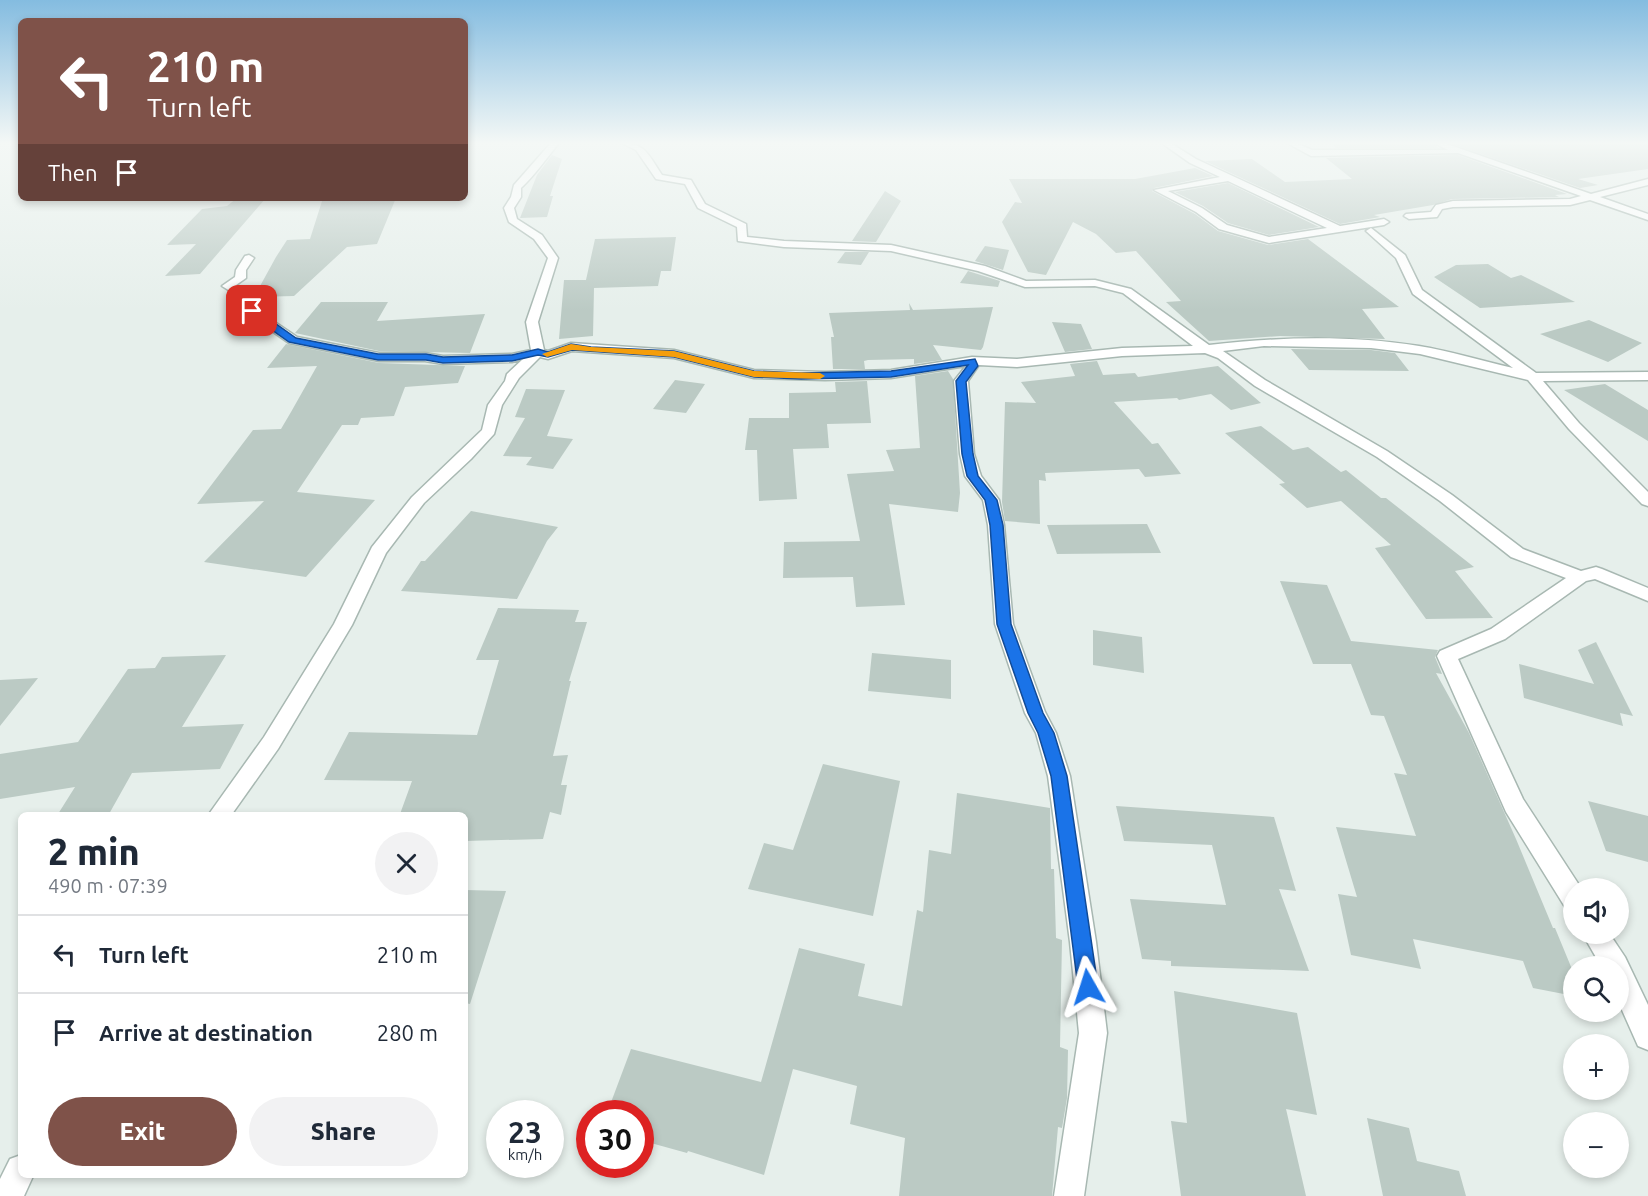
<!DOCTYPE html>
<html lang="en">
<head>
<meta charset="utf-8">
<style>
	body { margin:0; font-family:Ubuntu,sans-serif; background:#f2f2f3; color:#1f2937; height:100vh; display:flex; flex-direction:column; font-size:22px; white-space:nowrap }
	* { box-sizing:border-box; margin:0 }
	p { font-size:20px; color:#747a83 }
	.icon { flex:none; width:33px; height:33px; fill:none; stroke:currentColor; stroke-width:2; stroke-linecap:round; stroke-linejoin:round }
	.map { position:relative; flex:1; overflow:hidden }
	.panel { position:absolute; left:18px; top:812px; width:450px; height:366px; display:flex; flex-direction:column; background:#fff; border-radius:9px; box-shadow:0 3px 9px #0003 }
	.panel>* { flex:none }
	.banner { position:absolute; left:18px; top:18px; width:450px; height:183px; border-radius:9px; box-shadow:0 3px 9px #0003; background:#7f5249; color:#fff; overflow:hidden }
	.buttons { position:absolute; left:1563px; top:878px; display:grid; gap:12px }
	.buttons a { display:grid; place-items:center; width:66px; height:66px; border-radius:50%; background:#fff; box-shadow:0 3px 9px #0003; font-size:30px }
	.speed { position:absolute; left:486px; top:1100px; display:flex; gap:12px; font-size:30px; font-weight:700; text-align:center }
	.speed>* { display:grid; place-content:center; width:78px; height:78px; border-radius:50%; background:#fff; box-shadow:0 3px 9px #0003; line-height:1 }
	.speed small { font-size:15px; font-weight:400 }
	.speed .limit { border:9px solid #d22; background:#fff; color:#111 }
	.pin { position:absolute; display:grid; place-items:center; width:51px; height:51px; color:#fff; margin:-26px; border-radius:12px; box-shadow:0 3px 9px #0006 }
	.me { position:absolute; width:66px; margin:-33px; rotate:354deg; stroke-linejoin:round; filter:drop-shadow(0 0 4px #0008) }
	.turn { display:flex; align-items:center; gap:21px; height:126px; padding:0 30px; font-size:27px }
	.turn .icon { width:78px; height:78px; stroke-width:2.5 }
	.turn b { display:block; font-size:42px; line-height:51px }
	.then { display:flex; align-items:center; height:57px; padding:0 30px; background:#0003; gap:12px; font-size:22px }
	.round { display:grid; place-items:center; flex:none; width:63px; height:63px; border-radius:32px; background:#f2f2f3 }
	.overview { display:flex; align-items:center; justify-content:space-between; height:102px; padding:0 30px }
	h1 { font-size:36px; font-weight:800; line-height:45px }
	.cta { display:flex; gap:12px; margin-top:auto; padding:12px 30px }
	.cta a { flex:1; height:69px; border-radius:36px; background:#7f5249; color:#fff; font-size:24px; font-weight:800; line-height:69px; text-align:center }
	.cta a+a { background:#f2f2f3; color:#1f2937 }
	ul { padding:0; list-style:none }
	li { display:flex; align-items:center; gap:18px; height:78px; padding:0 30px; border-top:2px solid #e0e1e3 }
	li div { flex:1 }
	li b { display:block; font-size:22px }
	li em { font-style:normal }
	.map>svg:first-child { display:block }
	.building { fill:#bbcac4 }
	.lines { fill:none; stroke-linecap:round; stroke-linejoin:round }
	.minor-casing { stroke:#a8b8b2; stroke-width:3 }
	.minor { fill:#fff; fill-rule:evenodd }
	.route { fill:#1a73e8; stroke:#114b97; stroke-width:1.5 }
	.slow { fill:#f59e0b }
</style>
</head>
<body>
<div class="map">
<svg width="1648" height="1196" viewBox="0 0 1648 1196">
	<rect width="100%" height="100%" fill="#e6efeb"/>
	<path class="building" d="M1332 144H1434L1438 148H1336Z
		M1452 144H1648V169L1578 179 1598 185 1580 188Z
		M552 155 562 159 550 196H553L547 217 520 218 537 175Z
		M1458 155 1567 194 1555 195 1559 197 1452 199 1433 205 1374 215 1380 217 1340 224 1205 161 1252 159 1285 182 1352 179 1326 158Z
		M1195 168 1213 176 1154 188 1152 191 1195 214 1218 231 1268 245 1308 239 1399 307 1362 309 1385 339 1280 336 1209 341 1166 302 1181 301 1136 251 1116 253 1096 234 1073 222 1046 275 1028 272 1002 222 1015 202 1022 203 1009 179H1135Z
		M1228 183 1319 227 1269 235 1228 223 1203 206 1175 192Z
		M885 191 901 201 876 242 852 241Z
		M237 198H266L200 274 165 276 196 244 167 245 202 209 227 206Z
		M323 198H358V200L396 198 377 244 347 247 294 296 254 297 276 257 287 240 310 239Z
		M676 237 671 271H661L658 286 594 288 593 336 559 339 564 280H586L595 239Z
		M985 246 1009 250 1003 270 975 261Z
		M845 252H869L861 265 837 263Z
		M1488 264 1511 278 1521 275 1575 302 1480 308 1434 277 1456 265Z
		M968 271 1000 281 998 287 960 283Z
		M321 302H388L377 321 485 314 470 353 379 351 295 333Z
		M909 303 913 310 993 307 983 347 981 350 933 345 942 360 914 364V359L868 360 864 361 865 369H833L831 337H834L829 313 910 310Z
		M1589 320 1642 343 1608 362 1540 334Z
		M1052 322 1081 324 1092 349 1065 352Z
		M286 344 379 363 465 366 458 383 405 387 394 416 361 418 358 425H342L297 492 375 500 306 577 204 562 264 501 197 504 253 430 281 429 291 412 317 366 267 368Z
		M1291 349 1371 350 1395 353 1409 371 1309 370Z
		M1097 361 1103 375 1135 373 1138 377 1218 366 1261 403 1231 410 1211 394 1179 400 1177 398 1114 402 1152 444 1158 443 1181 474 1145 477 1139 469 1045 473 1046 481 1039 480 1040 524 1005 521 1002 502 1005 402 1036 403 1021 382 1075 376 1070 364Z
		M948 371 953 379 960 493 958 512 889 504 905 605 856 607 853 577 783 578 784 542 860 541 847 474 894 471 886 450 920 448 915 376Z
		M675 380 705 384 686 413 653 409Z
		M867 381 871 423 827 424 829 448 793 449 797 499 759 501 757 450H745L749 418H789V393L836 392 835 382Z
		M1605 384 1648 410V441L1564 390Z
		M526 389 565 390 547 436 573 439 553 469 526 465 532 457 503 456 525 418 515 417Z
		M1261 426 1293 450 1308 447 1341 472 1346 470 1381 498H1386L1474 567 1455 571 1493 618 1426 619 1375 548 1391 545 1341 501 1307 508 1279 484 1285 483 1225 433Z
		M471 511 558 527 547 541 517 599 401 591 421 561H425Z
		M1147 524 1161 553 1057 554 1047 525Z
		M1280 581 1327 585 1351 641 1438 650 1435 657 1442 674 1436 673 1469 733 1516 839 1553 928H1555L1574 974V996L1533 988 1523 961 1413 939 1421 969 1351 955 1338 894 1357 897 1336 827 1416 836 1394 773 1407 775 1384 716 1371 715 1351 664H1313Z
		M498 608 579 610 575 622H587L569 681H571L553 756 568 755 561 785H567L561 815 550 812 543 839 465 841V814H400L412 781 324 780 349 732 477 735 499 660H476Z
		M1093 630 1142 637 1144 673 1093 665Z
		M1596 642 1633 716 1620 713 1623 726 1524 698 1519 664 1594 684 1578 650Z
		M872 653 951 660V699L868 691Z
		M226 655 182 727 244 724 220 769 132 773 109 814H58L75 787 0 799V754L78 742 128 669 155 668 162 657Z
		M38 678 0 726V680Z
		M823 764 900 781 873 916 748 889 764 843 793 850Z
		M957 793 1050 808 1051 869H1054L1056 938 1062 940 1060 1047 1068 1050 1067 1098 1062 1128 1058 1127 1052 1196H899L905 1138 850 1124 857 1086 793 1069 764 1175 688 1151 687 1153 640 1140V1113H607L631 1049 761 1082 799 948 865 964 858 996 902 1006 917 910 923 912 929 850 951 854Z
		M1588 801 1648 816V862L1606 851Z
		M1116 806 1274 817 1296 891 1279 889 1309 971 1171 966V961L1142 959 1130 899 1226 905 1212 845 1124 841Z
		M465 890 506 891 470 1004 465 1003Z
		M1174 991 1297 1013 1317 1115 1286 1109 1306 1196H1181L1171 1121 1187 1123Z
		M1367 1118 1409 1128 1417 1161 1459 1171 1466 1196H1383Z"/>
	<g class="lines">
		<defs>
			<path id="minor" d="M550 144H558C546 159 535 175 521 188V197L514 208 517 219 542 235 558 258 538 322 544 350 548 351 571 343 674 350 754 370 825 372 891 370 972 357 1017 359 1122 348 1193 346 1123 293 1095 286 1025 287 978 271 891 251 784 247 738 241 737 227 698 208 685 184 656 179 636 150 624 144C645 142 651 159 662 175L691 180 705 204 746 224 747 237 784 241 891 245 985 266 1026 281 1095 280 1131 289 1209 345C1278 337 1350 335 1419 346 1450 351 1482 361 1513 368L1413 294 1396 258 1366 231 1371 228 1405 255 1422 290 1536 373 1648 372V380L1543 381 1579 423 1648 492V506L1642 504 1569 429 1528 380 1420 354 1371 348 1264 346 1223 351 1265 380 1387 451 1452 495 1523 549 1581 571 1596 567 1602 569 1648 588V601L1595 579 1586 581 1505 639 1458 659 1523 799 1581 888H1574V910L1565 907 1506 812 1437 656 1440 651 1491 629 1566 578 1511 557 1440 501 1377 457 1255 386 1218 358 1205 353 1122 356 1017 367 979 365 968 381 974 454 981 476 999 500 1004 525 1013 624 1045 712 1056 733 1070 776 1096 942 1107 1033 1084 1196H1054L1079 1033 1070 942 1048 776 1036 733 1025 713 995 624 988 525 983 500 965 476 960 454 954 381 966 366 891 378 825 380 754 378 674 358 572 351 548 359 540 357 519 378 502 405 494 434 471 459 424 503 386 553 352 625 278 749 232 814H209L264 737 334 624 372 547 412 497 482 430 488 405 505 381 507 374 523 359 512 362 443 364 425 361H379L289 343 236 306 230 291 222 286 235 277 236 270 245 256 249 255 254 258 246 270V278L236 285 241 289 245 302 297 337 379 353H425L443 356 512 354 531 350 526 322 548 258 534 239 509 222 504 208 511 197 514 185Z
				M1163 144H1172L1196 159 1340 226 1384 219 1389 222 1384 225 1269 243 1219 229 1196 212 1154 190 1220 177 1190 163ZM1228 181 1327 228 1269 237 1227 225 1202 208 1168 191Z
				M1289 144H1298L1312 150H1448L1436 144H1447L1591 194 1648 179V185L1600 197 1648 214V220L1590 200 1570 205 1453 207 1442 209 1437 217 1409 219 1404 216 1406 214 1431 212 1436 205 1453 201 1570 199 1581 196 1458 153 1311 156Z
				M1582 933H1609L1625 957 1648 1005V1050L1638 1046 1618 1001V966H1601Z
				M21 1155V1174H34L24 1196H0V1179L10 1159Z"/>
		</defs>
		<use href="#minor" class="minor-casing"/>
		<use href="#minor" class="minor"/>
	</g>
	<linearGradient id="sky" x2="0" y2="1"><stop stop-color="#84bce0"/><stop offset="0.46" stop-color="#f4f8f6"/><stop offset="1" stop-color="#f4f8f6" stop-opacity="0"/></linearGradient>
	<rect width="1648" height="311" fill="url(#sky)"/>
	<path class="route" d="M248 309H255L296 338 378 354H426L443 357 512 355 538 349 548 352 571 344 591 347 674 351 754 371 801 373 891 371 975 359 978 366 966 382 973 454 978 476 997 500 1003 525 1011 624 1043 713 1054 733 1067 776 1098 987 1095 994 1088 997 1081 994 1078 987 1051 776 1038 733 1028 713 997 624 990 525 985 500 967 476 962 454 956 381 968 365 891 377 801 379 754 377 674 357 572 350 548 357 538 355 512 361 443 363 426 360H378L289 342 248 313Z"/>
	<path class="slow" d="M571 344 591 347 674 351 754 371 820 373 825 376 820 379 754 377 674 357 572 350 547 357 542 354Z"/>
</svg>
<div class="buttons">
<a><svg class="icon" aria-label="sound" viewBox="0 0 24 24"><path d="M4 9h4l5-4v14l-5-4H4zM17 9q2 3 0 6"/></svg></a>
<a><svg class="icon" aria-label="search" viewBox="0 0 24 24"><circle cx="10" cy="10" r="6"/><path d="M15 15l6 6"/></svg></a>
<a>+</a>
<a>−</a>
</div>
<div class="speed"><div>23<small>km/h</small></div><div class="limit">30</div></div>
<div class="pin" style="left:252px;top:311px;background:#d93025"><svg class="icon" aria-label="arrive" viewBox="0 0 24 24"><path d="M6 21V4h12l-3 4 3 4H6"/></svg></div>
<svg class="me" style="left:1088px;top:987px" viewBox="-20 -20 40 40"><path d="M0-17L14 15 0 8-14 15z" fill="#1a73e8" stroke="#fff" stroke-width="4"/></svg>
<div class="banner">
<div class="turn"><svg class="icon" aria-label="left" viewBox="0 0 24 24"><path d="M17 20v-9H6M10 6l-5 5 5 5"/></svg><div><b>210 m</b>Turn left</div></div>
<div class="then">Then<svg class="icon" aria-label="arrive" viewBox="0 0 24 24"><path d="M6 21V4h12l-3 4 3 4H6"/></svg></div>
</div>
<section class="panel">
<div class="overview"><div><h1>2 min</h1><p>490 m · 07:39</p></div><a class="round"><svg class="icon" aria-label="close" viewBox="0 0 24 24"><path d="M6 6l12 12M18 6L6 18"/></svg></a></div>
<ul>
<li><svg class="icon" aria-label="left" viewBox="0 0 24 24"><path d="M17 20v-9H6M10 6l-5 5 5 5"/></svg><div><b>Turn left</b></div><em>210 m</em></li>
<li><svg class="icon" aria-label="arrive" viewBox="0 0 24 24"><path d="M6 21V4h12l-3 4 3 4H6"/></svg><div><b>Arrive at destination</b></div><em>280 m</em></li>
</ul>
<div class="cta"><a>Exit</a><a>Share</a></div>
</section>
</div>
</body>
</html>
